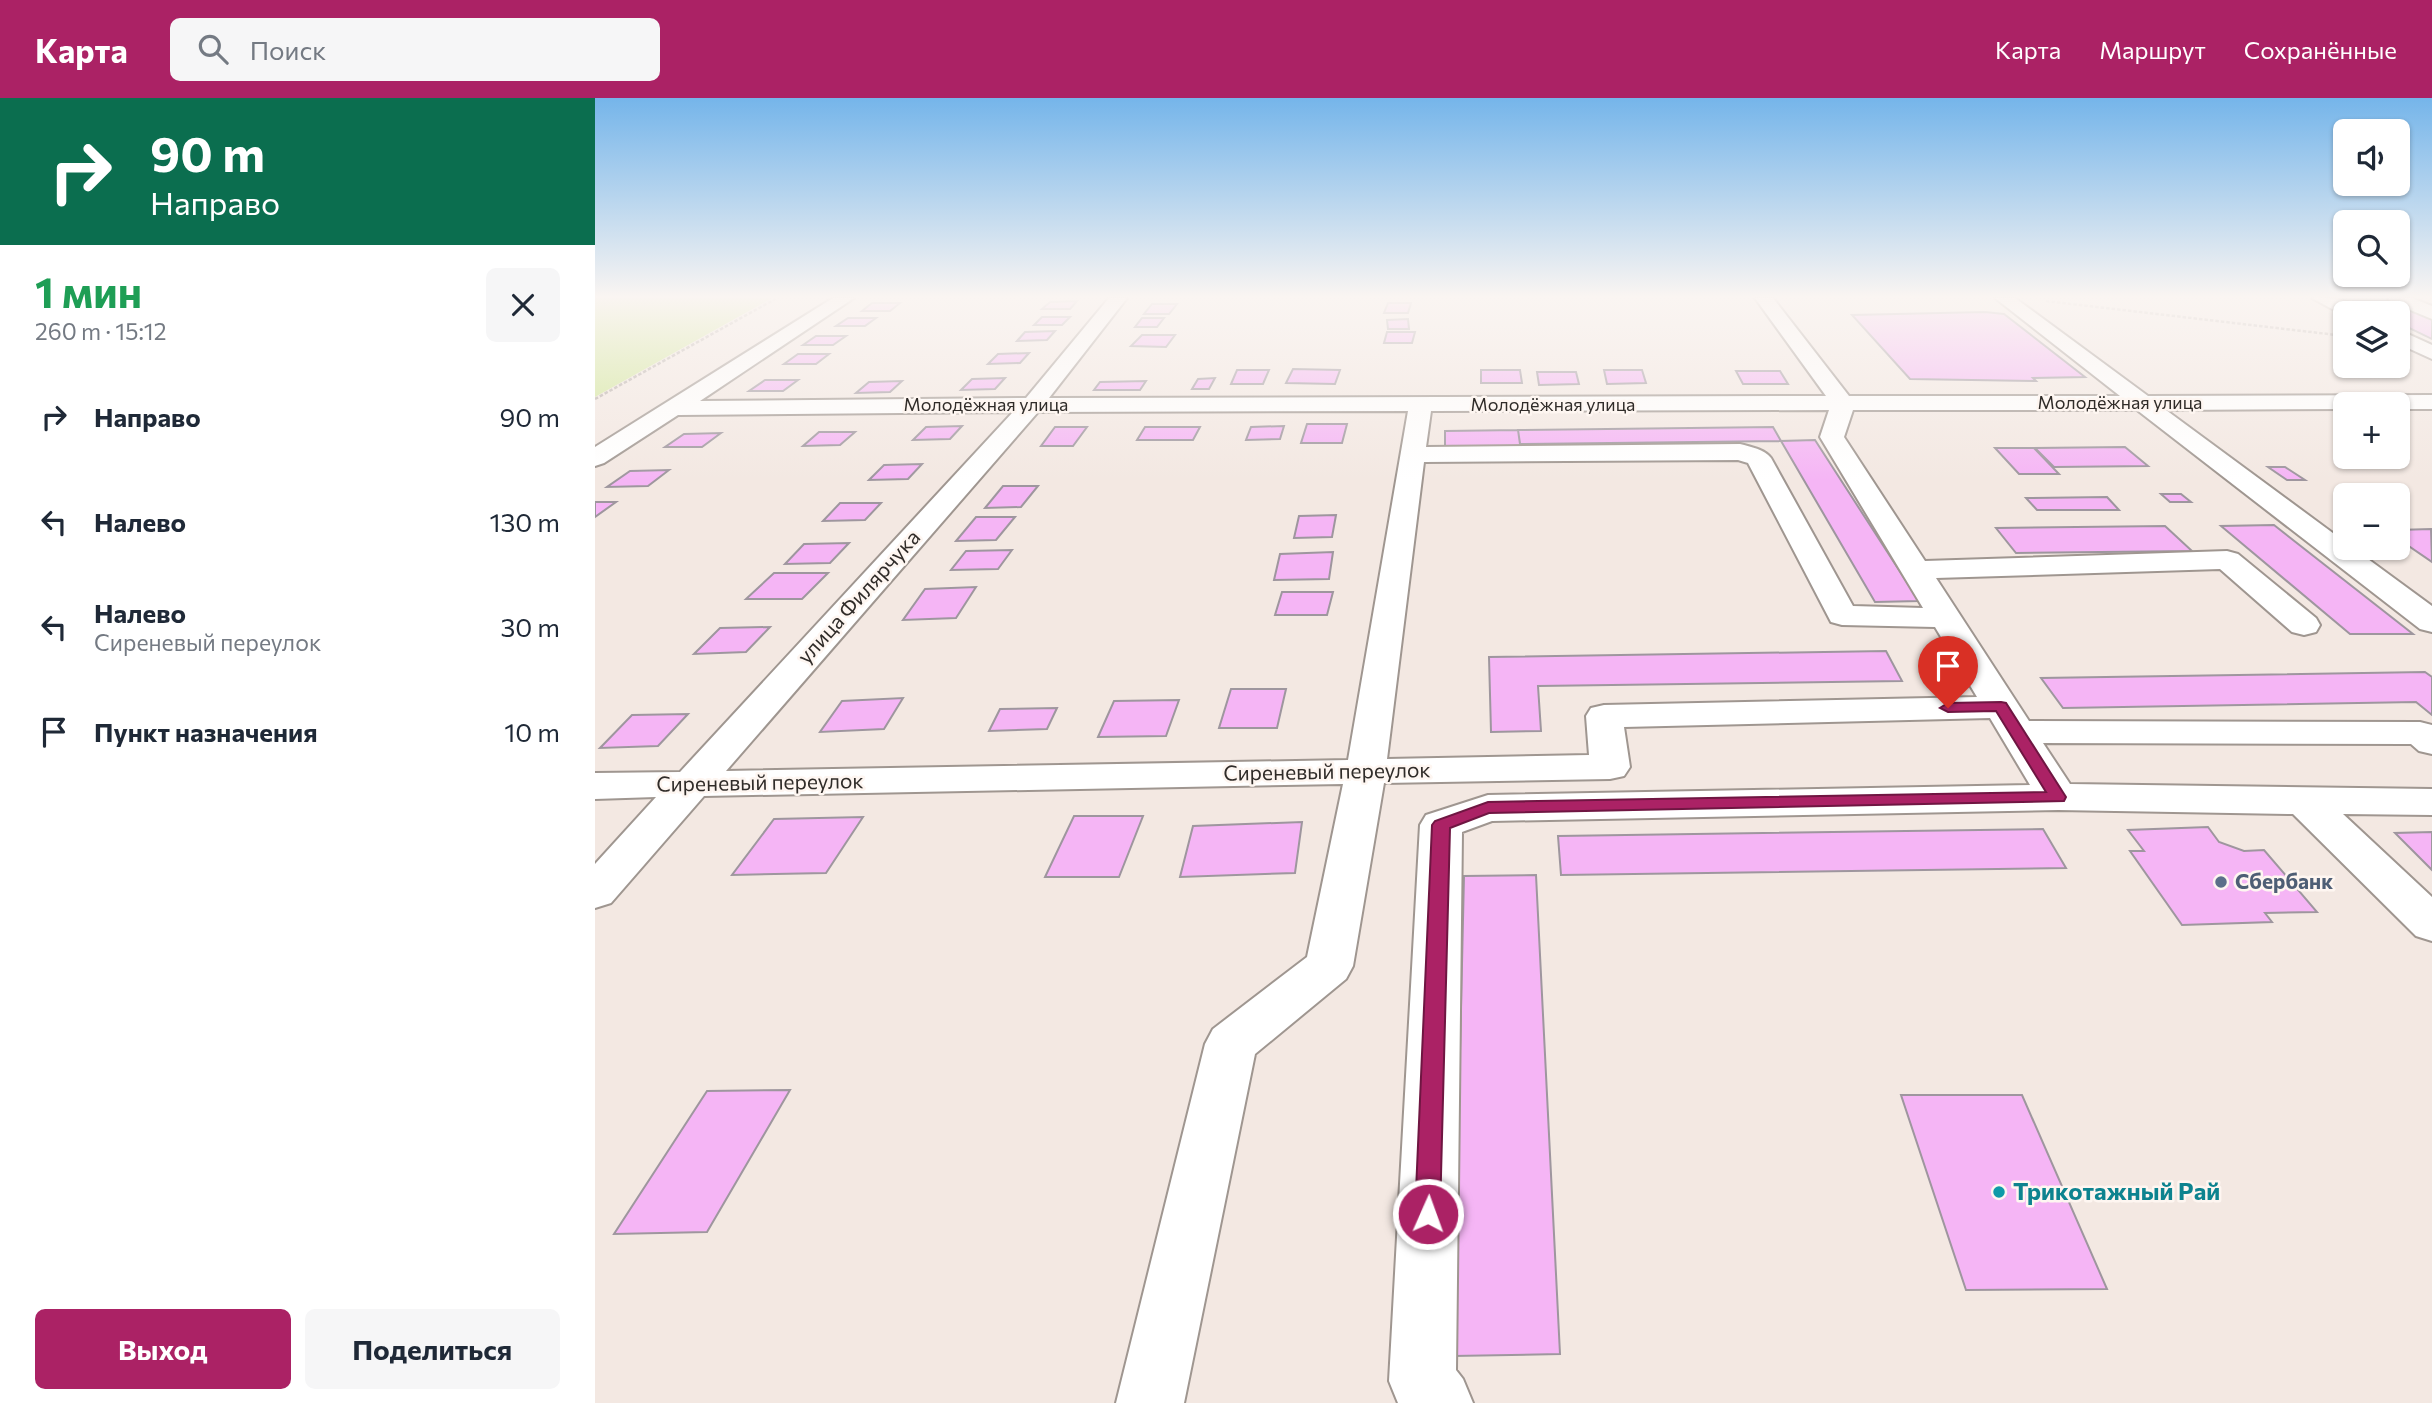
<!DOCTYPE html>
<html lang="ru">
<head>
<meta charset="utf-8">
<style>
	body { margin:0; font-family:Commissioner,sans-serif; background:#f6f6f7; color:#1f2937; height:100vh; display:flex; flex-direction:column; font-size:26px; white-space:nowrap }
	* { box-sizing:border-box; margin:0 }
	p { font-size:23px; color:#747a83 }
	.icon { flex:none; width:38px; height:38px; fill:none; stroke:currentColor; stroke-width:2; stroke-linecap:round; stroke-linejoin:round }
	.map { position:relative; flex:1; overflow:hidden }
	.drawer { display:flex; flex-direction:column; background:#fff; width:595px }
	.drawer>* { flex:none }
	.banner { background:#0b6e4f; color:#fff; overflow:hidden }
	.fabs { position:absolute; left:1738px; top:21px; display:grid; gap:14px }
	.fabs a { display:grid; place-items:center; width:77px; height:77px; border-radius:10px; background:#fff; box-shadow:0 2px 5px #0004; font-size:35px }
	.pin { position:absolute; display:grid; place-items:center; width:60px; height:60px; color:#fff; margin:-72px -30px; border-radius:50% 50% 50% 0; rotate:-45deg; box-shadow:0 0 7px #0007 }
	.pin .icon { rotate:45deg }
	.me { position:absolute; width:77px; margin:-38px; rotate:2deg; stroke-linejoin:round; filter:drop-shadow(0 0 5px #0008) }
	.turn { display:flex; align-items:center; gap:24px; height:147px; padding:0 35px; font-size:32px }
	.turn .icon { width:91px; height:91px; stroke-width:2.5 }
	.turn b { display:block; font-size:49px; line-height:60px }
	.round { display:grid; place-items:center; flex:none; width:74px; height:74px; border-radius:10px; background:#f6f6f7 }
	.overview { display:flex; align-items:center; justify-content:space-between; height:119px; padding:0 35px }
	h1 { font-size:42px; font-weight:700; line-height:52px; color:#1e9e55 }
	.cta { display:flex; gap:14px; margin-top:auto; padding:14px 35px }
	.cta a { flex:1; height:80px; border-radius:10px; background:#ab2265; color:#fff; font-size:28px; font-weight:700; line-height:80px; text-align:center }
	.cta a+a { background:#f6f6f7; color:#1f2937 }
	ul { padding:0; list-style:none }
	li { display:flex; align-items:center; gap:21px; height:105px; padding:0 35px }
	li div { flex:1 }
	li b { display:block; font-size:26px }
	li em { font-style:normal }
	header { display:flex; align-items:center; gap:42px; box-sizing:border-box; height:98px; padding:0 35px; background:#ab2265; color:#fff }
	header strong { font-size:33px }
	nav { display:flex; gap:38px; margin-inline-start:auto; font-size:24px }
	.search { width:490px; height:63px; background:#f6f6f7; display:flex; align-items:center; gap:18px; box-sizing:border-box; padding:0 24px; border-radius:10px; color:#747a83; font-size:26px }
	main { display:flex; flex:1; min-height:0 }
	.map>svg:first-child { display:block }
	.green { fill:#d1e799 }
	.building { fill:#f5b5f5; stroke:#9e969e; stroke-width:2 }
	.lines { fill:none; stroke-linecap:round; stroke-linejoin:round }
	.minor-casing { stroke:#9f9690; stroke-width:4 }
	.path { stroke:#b8afaa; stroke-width:2.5; stroke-dasharray:3.5 2; stroke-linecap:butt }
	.minor { fill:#fff; fill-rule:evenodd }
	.route { fill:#ab2265; stroke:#6f1642; stroke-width:2 }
	.service-dot { fill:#5c6f8a; stroke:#fef6f1; stroke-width:2.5 }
	.culture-dot { fill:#0f9aa8; stroke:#fef6f1; stroke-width:2.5 }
	.labels { text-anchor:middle; stroke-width:5; stroke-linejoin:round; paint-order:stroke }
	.far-street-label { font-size:18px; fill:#302c29; stroke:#fef6f1 }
	.street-label { font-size:21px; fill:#302c29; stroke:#fef6f1 }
	.service-label { font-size:21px; font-weight:bold; fill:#4e5e75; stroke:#fef6f1; text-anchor:start }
	.near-culture-label { font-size:24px; font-weight:bold; fill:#0d838f; stroke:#fef6f1; text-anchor:start }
</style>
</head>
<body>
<header>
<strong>Карта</strong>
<div class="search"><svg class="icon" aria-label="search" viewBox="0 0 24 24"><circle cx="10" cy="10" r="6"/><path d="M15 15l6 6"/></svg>Поиск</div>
<nav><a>Карта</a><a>Маршрут</a><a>Сохранённые</a></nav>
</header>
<main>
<section class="drawer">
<div class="banner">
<div class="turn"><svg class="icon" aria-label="right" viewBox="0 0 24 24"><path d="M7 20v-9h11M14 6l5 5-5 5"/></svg><div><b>90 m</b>Направо</div></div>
</div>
<div class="overview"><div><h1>1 мин</h1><p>260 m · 15:12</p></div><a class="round"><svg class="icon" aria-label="close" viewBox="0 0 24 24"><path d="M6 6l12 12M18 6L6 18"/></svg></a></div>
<ul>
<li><svg class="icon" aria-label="right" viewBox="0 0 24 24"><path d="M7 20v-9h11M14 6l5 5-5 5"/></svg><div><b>Направо</b></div><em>90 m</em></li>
<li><svg class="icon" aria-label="left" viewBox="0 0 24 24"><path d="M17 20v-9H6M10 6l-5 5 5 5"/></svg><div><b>Налево</b></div><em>130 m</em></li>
<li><svg class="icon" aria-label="left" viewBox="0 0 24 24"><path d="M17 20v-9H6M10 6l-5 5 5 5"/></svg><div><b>Налево</b><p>Сиреневый переулок</p></div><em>30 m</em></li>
<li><svg class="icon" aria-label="arrive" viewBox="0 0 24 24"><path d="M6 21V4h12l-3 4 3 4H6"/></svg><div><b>Пункт назначения</b></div><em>10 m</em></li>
</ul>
<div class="cta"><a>Выход</a><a>Поделиться</a></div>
</section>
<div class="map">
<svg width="1837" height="1305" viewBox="0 0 1837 1305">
	<rect width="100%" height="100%" fill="#f3e8e2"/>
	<path class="green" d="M0 200H177L0 299Z"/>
	<path class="building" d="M482 203 475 211H447L455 204Z
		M1757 203H1797L1837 221V241L1802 224V215H1783Z
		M277 205H305L295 213H267Z
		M793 205H816L813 215H789Z
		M557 206H582L574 216H549Z
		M1390 214 1409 216 1490 279 1438 280 1441 283 1315 281 1257 217Z
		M447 219H475L467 227H439Z
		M253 220H281L270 228H241Z
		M547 220H569L562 229H540Z
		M813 221 814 231H793L792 222Z
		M460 233 452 242 422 243 430 234Z
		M792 234H820L817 245H789Z
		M547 237H580L571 249 536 248Z
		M221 238H251L238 247H208Z
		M434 255 425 265 393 266 403 256Z
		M203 256H234L221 266H189Z
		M698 271 745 272 740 286 691 285Z
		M642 272H674L668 286H636Z
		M886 272H925L927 285H886Z
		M1009 272H1047L1051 285 1012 286Z
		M1141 273H1185L1193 286H1148Z
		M942 274H981L984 286 944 287Z
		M410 280 400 291 366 292 377 281Z
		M620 280 614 291H597L603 281Z
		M170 282H203L188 293H154Z
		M307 283 295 294 261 295 274 284Z
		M551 283 545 292H499L505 284Z
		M712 326H752L747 345H706Z
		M367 328 355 341 318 342 331 329Z
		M689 328 685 341 651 342 656 329Z
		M460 329H492L478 348H446Z
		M550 329H605L598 342H542Z
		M1178 329 1186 343 925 346 923 332Z
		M923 332 926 352 850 353V333Z
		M224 334H260L245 347 208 348Z
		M126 335 107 349H70L89 336Z
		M1220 342 1324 503 1280 504 1186 343Z
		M1530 349 1553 368 1459 369 1440 350Z
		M1400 350H1439L1464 376H1424Z
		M327 366 313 381 274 382 289 367Z
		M1673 369H1690L1710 382H1692Z
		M74 372 53 388 12 389 35 373Z
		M408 388H443L426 409 390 410Z
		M1566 396H1586L1596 404H1575Z
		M1512 399 1524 412H1442L1431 400Z
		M0 404H21L0 419Z
		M245 405H286L270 422 228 423Z
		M741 417 737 439 699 440 704 418Z
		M381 419H420L401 442 361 443Z
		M1679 427 1818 536H1755L1626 428Z
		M1570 428 1597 453 1421 455 1401 430Z
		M1836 431 1837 464 1802 440V432Z
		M254 445 235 465 190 466 209 446Z
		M417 452 403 471 356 472 371 453Z
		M738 454 734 481 679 482 685 456Z
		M179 475H233L207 501H151Z
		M381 489 361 520 308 522 330 491Z
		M687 494H738L732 517H680Z
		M175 529 151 554 99 556 125 530Z
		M1291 553 1307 583 943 588 946 633 896 634 894 559Z
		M1830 574 1837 579V617L1821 604 1468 610 1446 580Z
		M636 591H691L682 630H624Z
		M308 600 289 631 225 634 247 603Z
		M584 602 571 638 503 639 519 603Z
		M462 610 452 631 394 633 405 611Z
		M93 616 63 648 5 650 37 617Z
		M479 718H548L524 779H450Z
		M268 719 231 775 137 777 179 721Z
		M707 724 700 775 585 779 598 728Z
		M1613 729 1624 744 1649 753 1669 752 1722 814 1670 815 1677 824 1587 827 1535 753H1549L1533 732Z
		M1448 731 1471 770 966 777 963 738Z
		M1837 734V772L1800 735Z
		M941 777 965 1256 858 1258 869 778Z
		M195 992 112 1134 19 1136 112 993Z
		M1306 997H1427L1512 1191 1371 1192Z"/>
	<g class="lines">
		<defs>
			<path id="minor" d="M238 200H259L105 303 431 300 514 200H532L454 300 1231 298 1160 200H1178L1254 298H1525L1400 200H1420L1553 298 1837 297V311H1802V306H1750V311L1571 312 1750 444V450H1758L1837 508V534L1825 531 1542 312H1258L1249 339 1330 463 1632 453 1643 456 1721 520 1725 527 1721 534 1709 537 1697 534 1625 471 1341 480 1434 623 1825 624 1837 627V656L1824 653 1816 646 1448 645 1475 686 1837 691V717L1748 716 1837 799V843L1821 838 1698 716 1463 712 897 723 867 734 861 1272 868 1281 878 1305H803L794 1283 825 727 831 717 893 697 1435 687 1395 620 1029 629 1035 669 1029 678 1015 681 789 685 758 868 751 881 660 956 589 1305H521L610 946 618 931 712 859 748 686 109 698 16 805 0 810V766L61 699 0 701V675L85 674 418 314 83 317 9 365 0 368V349ZM1234 312 1225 339 1328 510 1258 508 1176 360C1169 351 1156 349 1145 346L831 349 836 313ZM813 313 753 662 131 673 443 314ZM1143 362 1153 365 1236 524 1247 527 1340 529 1382 599 1009 607 996 610 991 618 994 657 792 661 829 364Z
				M1717 200C1734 199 1755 201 1767 215H1750V218Z
				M1793 200H1817L1837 208V221L1796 204Z
				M1802 231 1837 247V261L1802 245Z"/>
		</defs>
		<use href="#minor" class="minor-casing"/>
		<path class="path" d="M1451 203 1750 238
			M0 301 182 200"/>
		<use href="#minor" class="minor"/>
	</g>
	<linearGradient id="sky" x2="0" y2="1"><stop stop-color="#75b5ea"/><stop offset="0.52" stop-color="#faf5f2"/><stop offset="1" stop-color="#faf5f2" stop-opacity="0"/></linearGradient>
	<rect width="1837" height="382" fill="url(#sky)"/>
	<path class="route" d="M1406 604 1411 605 1471 699 1469 703 894 715 855 730 845 1116 841 1125 833 1128 824 1125 820 1116 837 727 840 723 893 704 1451 694 1401 613 1353 614 1345 610 1353 605Z"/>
	<circle class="service-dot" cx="1626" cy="784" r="7"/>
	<circle class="culture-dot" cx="1404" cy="1094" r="7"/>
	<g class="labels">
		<g class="far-street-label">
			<text x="1525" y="311">Молодёжная улица</text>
			<text x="391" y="313">Молодёжная улица</text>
			<text x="958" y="313">Молодёжная улица</text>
		</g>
		<g class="street-label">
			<text transform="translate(264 499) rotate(-48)" y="7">улица Филярчука</text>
			<text transform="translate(732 674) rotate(-1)" y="7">Сиреневый переулок</text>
			<text transform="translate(165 685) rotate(-1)" y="7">Сиреневый переулок</text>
		</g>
		<g class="service-label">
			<text x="1640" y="791">Сбербанк</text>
		</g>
		<g class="near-culture-label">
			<text x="1418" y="1102">Трикотажный Рай</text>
		</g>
	</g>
</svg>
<div class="fabs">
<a><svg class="icon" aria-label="sound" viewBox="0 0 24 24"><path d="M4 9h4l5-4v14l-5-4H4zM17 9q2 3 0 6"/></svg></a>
<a><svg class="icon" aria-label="search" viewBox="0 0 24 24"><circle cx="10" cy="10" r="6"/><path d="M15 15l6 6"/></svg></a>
<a><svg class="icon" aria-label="layers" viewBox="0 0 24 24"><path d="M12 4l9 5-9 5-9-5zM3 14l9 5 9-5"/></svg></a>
<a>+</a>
<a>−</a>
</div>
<div class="pin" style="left:1353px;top:610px;background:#d93025"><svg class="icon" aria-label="arrive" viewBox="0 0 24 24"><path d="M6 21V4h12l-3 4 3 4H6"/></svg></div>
<svg class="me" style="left:833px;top:1116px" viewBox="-20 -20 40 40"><circle r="17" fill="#ab2265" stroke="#fff" stroke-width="3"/><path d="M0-11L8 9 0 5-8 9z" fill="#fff"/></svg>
</div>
</main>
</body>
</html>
